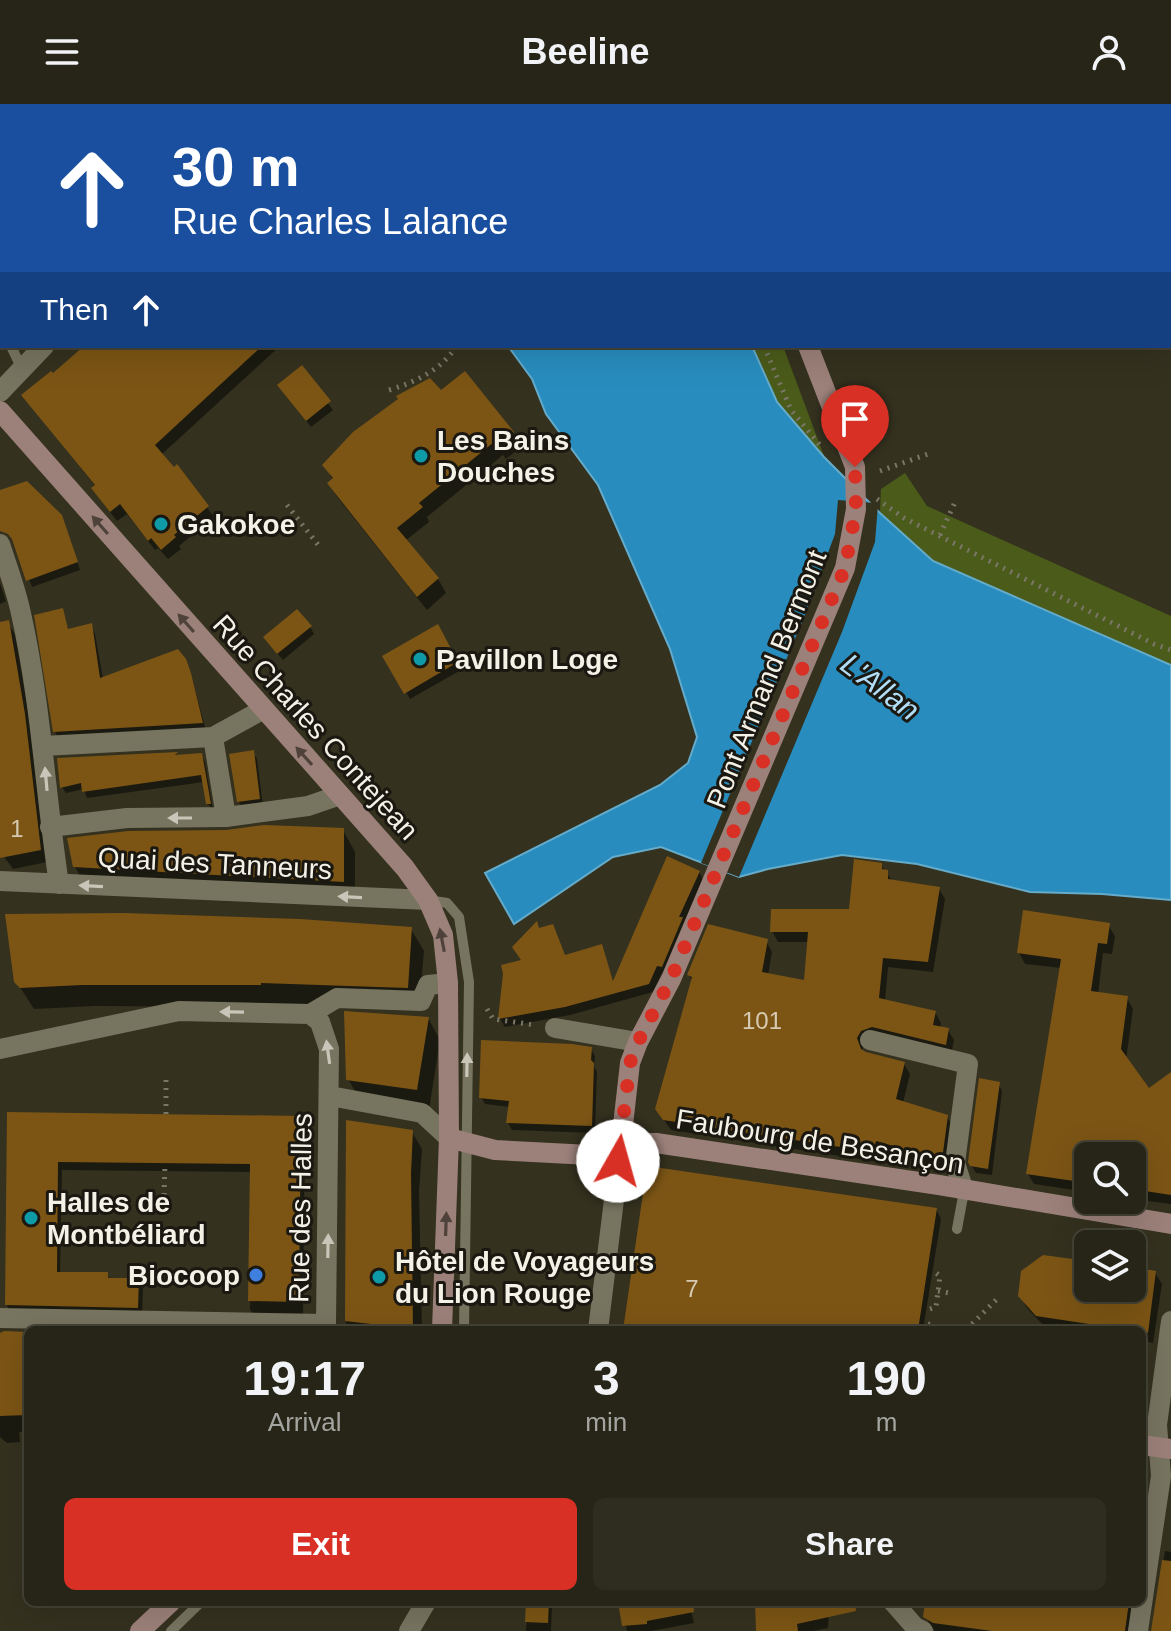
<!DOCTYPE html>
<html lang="en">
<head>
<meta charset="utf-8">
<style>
	body { margin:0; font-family:Helvetica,sans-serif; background:#2f2d20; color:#f1f3f6; height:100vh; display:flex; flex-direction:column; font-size:30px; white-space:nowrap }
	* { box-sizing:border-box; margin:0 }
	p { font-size:26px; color:#a4a5a1 }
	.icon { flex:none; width:44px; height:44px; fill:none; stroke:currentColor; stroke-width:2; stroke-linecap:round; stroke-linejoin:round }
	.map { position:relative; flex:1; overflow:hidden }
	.details { position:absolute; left:24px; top:1222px; width:1122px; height:280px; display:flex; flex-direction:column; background:#272517; border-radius:12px; box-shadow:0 8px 32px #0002,0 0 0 2px #434236 }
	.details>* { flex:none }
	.guide { position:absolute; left:0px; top:0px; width:1172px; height:244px; box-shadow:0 8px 32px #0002,0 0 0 2px #434236; background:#1a4fa0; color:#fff; overflow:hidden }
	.fabs { position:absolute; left:1074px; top:1038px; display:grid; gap:16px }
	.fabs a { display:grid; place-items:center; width:72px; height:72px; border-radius:12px; background:#272517; box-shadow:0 8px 32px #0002,0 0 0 2px #434236; font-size:40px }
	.pin { position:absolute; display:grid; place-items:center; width:68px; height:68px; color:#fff; margin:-82px -34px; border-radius:50% 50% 50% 0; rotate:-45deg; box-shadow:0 0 8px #0007 }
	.pin .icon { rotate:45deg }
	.me { position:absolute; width:88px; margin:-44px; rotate:7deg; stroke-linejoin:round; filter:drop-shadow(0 0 6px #0008) }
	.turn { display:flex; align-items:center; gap:28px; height:168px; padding:0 40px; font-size:36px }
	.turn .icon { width:104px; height:104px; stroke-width:2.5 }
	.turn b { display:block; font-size:56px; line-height:68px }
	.then { display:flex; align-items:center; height:76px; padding:0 40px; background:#0003; gap:16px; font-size:30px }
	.eta { display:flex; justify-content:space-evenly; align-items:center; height:136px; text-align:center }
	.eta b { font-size:48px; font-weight:800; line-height:56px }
	.cta { display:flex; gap:16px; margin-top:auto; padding:16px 40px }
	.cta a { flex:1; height:92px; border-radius:12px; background:#d93025; color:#fff; font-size:32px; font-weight:800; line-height:92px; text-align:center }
	.cta a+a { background:#2f2d20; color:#f1f3f6 }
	header { display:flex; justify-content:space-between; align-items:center; height:104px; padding:0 40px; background:#272517; font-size:36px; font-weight:800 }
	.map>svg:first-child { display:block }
	.green { fill:#4b5b1a }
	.water { fill:#288dbe; stroke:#65abca; stroke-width:2 }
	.pier { fill:#34311f }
	.shadow { fill:#0007 }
	.building { fill:#7c5515 }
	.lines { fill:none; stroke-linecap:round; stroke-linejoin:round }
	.path { stroke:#7a7768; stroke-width:5; stroke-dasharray:2 6; stroke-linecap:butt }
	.lane { stroke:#777460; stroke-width:10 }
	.street { stroke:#777460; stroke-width:20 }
	.secondary { stroke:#9c817a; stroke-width:20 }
	.oneway { fill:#4e423b }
	.oneway2 { fill:#c8c6b8 }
	.route { stroke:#d93025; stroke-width:14; stroke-dasharray:0 25.2 }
	.culture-dot { fill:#0f9aa8; stroke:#1a1811; stroke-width:3 }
	.shop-dot { fill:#3f7fe0; stroke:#1a1811; stroke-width:3 }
	.labels { text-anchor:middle; stroke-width:6; stroke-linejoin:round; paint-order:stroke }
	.number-label { font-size:24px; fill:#d6cbb2 }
	.poi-label { font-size:28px; font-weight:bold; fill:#f4f2e7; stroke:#1a1811; text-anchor:start }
	.street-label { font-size:28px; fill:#f4f2e7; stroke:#1a1811 }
	.water-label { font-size:30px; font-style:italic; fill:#b2ddf7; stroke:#1a1811 }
</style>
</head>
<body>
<header><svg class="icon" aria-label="menu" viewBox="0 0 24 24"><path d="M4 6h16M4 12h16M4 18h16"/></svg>Beeline<svg class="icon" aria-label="person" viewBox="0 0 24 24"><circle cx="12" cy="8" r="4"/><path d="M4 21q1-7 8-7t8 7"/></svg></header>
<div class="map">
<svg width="1171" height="1527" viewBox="0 0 1171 1527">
	<rect width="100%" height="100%" fill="#34311f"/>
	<path class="green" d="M753 242H783L824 352 777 298Z
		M905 369 927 402 1171 512V561L933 457 880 409 881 385Z"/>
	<path class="water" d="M508 242H752L777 298 824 353 880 409 933 457 1171 561V796L1102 790 1030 788 917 760 842 751 768 765 739 773 661 743 613 753 514 820 485 769 660 681 688 659 697 633 670 545 598 381 546 310 532 275Z"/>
	<path class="pier" d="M838 396 875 399 878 401 875 438 842 528 739 773 701 759 804 513 835 430Z"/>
	<path class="shadow" d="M0 0 5 2H2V76Z
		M851 0H913L851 2Z
		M2 78V142L0 140Z
		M2 151V197L0 195Z
		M87 242H280L161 351 174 366 177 363 214 413 179 442 181 445 168 455 158 444 155 446 127 410 117 417 100 395 96 383 26 295Z
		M301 264 333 306 311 323 283 288Z
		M440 289 512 329 521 343 506 355 503 351 427 413 429 418 405 437 438 475 446 489 427 506 338 394 329 380 333 376 325 362Z
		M0 388 65 421 80 466 32 483 16 440 8 429 0 400Z
		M0 479 6 497 0 500Z
		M62 507 69 527 91 522 95 530 103 575 190 566 206 627 60 636 55 628Z
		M8 519 15 531 31 624 47 758 13 765 0 747V520Z
		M310 523 314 530 283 556 269 540Z
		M437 523 461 566 410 595 385 552Z
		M253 648 257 655 263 702 243 705 239 698Z
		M176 650 178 653 201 651 205 658 213 706 208 700 204 678 87 694 84 685 66 689 62 683 59 656Z
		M343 726 355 748V799L88 785 75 763Z
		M881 761 893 778 939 785 945 795 933 868 888 863 885 897 935 908 941 919 940 925 948 926 954 936 951 951 867 937 862 945 863 949 904 960 910 970 903 999 947 1013 953 1023 948 1065 882 1047 879 1058 671 1026 664 1016 693 878 689 871 766 837 772 848 768 871 806 878 809 838H778L772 827 851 807Z
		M699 768 704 777 667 871 662 869 653 888 570 911 505 923 500 915 505 870 524 858 540 826 565 853 601 842 614 879Z
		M1108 821 1115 832 1112 850 1103 849 1098 890 1127 894 1133 905 1126 956 1148 987 1171 971V1100L1132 1095V1052H1088V1088L1034 1080 1028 1070 1061 864 1025 860 1019 849Z
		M411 825 424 847 419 904 95 902 34 905 16 877Z
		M428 914 440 936 429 1006 361 997 348 975Z
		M591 945 595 952 594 962 597 968 595 1029 512 1026 508 1019 510 1003 485 1000 481 993Z
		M998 979 1002 987 992 1071 976 1069 971 1061Z
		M9 1010 300 1014 305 1022 303 1214H255L250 1205 252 1068 62 1066 60 1170H107L110 1176H138L143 1184 142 1212 11 1209 7 1201Z
		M348 1018 412 1028 422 1045 419 1087 422 1226H346Z
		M936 1105 941 1115 923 1226H627Z
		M1088 1159V1184H1132V1165L1155 1169 1162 1180 1153 1239 1142 1237V1226H1068L1044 1222 1027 1204 1020 1192Z
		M0 1229 28 1230V1328H19L20 1338 7 1339 0 1333Z
		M1165 1447 1171 1448V1527H1153Z
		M528 1498H552L551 1527H526Z
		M573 1498H610L574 1500Z
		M620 1498H689L694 1519 651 1527H627Z
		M757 1498H829L828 1524 813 1527H758Z
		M927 1498H1115L1128 1500 1136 1513 1134 1527H935L925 1512Z"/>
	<path class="building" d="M84 242H262L155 341 174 363 177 360 209 402 174 431 176 433 161 446 151 434 148 437 120 400 110 408 91 384 95 381 21 291 51 267 53 269Z
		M302 261 331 297 306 317 277 281Z
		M465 267 514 328 497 342 494 338 419 399 423 403 397 424 439 474 417 493 327 379 333 374 322 361 353 328 398 295 396 292 430 274 441 286Z
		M27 377 62 411 78 458 26 477 12 435 8 430 0 427V386Z
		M63 504 68 525 92 519 100 574 178 545 186 555 191 569 203 619 53 628 34 511Z
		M297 505 312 522 277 550 263 533Z
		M9 516 25 610 41 746 0 754V518Z
		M438 520 458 558 404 590 382 552Z
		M254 646 260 695 237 698 229 650Z
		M178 648 175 651 202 649 211 700H206L201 671 82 688 81 679 60 684 57 654Z
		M264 721 344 724V778L73 763 67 734 128 727 226 726Z
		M667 752 700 767 679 813H683L662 863 657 862 649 880 565 903 498 915 503 870 501 861 521 856 512 843 537 817 539 824 553 820 565 851 602 840 613 877Z
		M854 755 882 759V765L888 766V775L940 783 928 858 883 854 879 894 936 907 933 921 949 924 946 941 872 923 861 927 857 934 861 945 866 948 905 958 896 995 948 1011 942 1056 876 1037 873 1048 663 1016 655 1005 692 873 687 871 708 820 768 835 762 868 804 876 808 828H770L771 805H849Z
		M1023 806 1110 819 1107 840 1098 839 1091 887 1128 892 1121 945 1149 984 1171 968V1091L1132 1085V1052H1088V1079L1026 1070 1061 855 1017 849Z
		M124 809 300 815 412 823 408 884 261 879V881H82L20 884 14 878 5 810Z
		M344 907 429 913 417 986 346 976Z
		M481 936 572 940 592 943 591 956 594 959 592 1022 506 1019 509 997 479 994Z
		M979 974 1000 978 988 1065 970 1062 968 1058Z
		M7 1008 301 1012 299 1198 248 1197 250 1060 58 1058 57 1168H108V1174H139L138 1204 5 1201Z
		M346 1016 413 1026 411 1069 413 1226H371V1220L345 1217Z
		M647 1062 937 1104 918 1226H623Z
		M1043 1151 1088 1157V1184H1132V1163L1156 1167 1148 1229 1036 1212 1018 1192 1021 1167Z
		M4 1227 28 1228 27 1311 0 1312V1229Z
		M1162 1456 1171 1457V1527H1151Z
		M526 1498H549L548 1519 525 1518Z
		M618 1498H693L694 1508 647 1517V1520L622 1522Z
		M755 1498H855L856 1507 797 1520 798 1527H756Z
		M925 1498H1129L1125 1527H992L933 1519 923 1513Z"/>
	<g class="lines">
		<path class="path" d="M673 0 674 2
			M1170 152H1171
			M764 242 791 306 823 345
			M389 286C418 277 439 267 457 242
			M880 367 928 350
			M877 395 904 414 1154 540 1171 546
			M287 401 319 442
			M940 431 956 396
			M487 905 493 915 535 921
			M166 1010V975
			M164 1091 165 1059
			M938 1187 949 1189
			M930 1205 936 1203 940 1172 935 1168
			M928 1220 933 1221 932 1226
			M972 1220 998 1194"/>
		<path class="lane" d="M0 216 2 221
			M11 242 22 265
			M428 796 447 799 459 813 469 878 464 1226
			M957 1125 964 1087
			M171 1527 201 1498"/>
		<path class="street" d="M1170 105 1171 104
			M0 288 44 242
			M0 440C7 462 15 483 20 505 41 596 45 689 59 780
			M213 633 226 713
			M43 642 213 633 262 606
			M50 723 127 714 226 713 308 702 340 691
			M0 777 428 796
			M310 910 337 894 421 897 428 881 448 879
			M555 924 638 938
			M870 936 968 960 955 1059 964 1087
			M0 945 179 907 310 910
			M330 992 422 1009 449 1034
			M0 1214 326 1220 329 945 320 918 310 910
			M598 1226 621 1039
			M893 1498 915 1523 923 1527
			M409 1527 426 1498
			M1138 1527 1161 1372 1157 1321 1171 1217"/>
		<path class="secondary" d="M709 0 710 2
			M0 307 405 764 428 796 443 831 448 879 449 1034 442 1226
			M449 1034 495 1046 590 1051 621 1039H656L939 1081 1171 1120
			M621 1039 630 959 638 938 671 875 845 464 856 405 855 363 808 242
			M1142 1341 1171 1345
			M140 1527 171 1498"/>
	</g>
	<defs><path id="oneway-solid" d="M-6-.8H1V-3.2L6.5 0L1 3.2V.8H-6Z" transform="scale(2)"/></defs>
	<g class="oneway">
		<use href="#oneway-solid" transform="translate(100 421) rotate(-131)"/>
		<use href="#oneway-solid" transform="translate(186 519) rotate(-131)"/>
		<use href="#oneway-solid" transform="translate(304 652) rotate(-132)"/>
		<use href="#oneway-solid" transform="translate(442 836) rotate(-101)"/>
		<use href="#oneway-solid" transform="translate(446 1120) rotate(-88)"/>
	</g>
	<g class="oneway2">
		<use href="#oneway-solid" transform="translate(46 675) rotate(-95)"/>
		<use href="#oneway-solid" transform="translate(180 714) rotate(-180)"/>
		<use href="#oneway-solid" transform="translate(91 782) rotate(-177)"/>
		<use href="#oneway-solid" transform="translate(350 793) rotate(-177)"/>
		<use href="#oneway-solid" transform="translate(232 908) rotate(-179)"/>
		<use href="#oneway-solid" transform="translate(328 948) rotate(-98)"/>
		<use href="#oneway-solid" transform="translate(467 961) rotate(-89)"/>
		<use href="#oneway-solid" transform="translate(328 1142) rotate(-89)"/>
	</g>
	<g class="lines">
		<path class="route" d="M618 1057 630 959 638 938 671 875 845 464 856 405 855 363"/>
	</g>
	<g class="culture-dot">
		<circle cx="421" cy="352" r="8"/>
		<circle cx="161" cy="420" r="8"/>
		<circle cx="420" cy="555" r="8"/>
		<circle cx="31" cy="1114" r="8"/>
		<circle cx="379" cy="1173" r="8"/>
	</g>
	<circle class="shop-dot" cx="256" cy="1171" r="8"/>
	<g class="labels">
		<g class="number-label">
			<text x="17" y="733">1</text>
			<text x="762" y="925">101</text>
			<text x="692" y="1193">7</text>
		</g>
		<g class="poi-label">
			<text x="437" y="346">Les Bains<tspan x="437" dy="32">Douches</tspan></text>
			<text x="177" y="430">Gakokoe</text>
			<text x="436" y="565">Pavillon Loge</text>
			<text x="47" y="1108">Halles de<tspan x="47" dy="32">Montbéliard</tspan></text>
			<text x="395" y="1167">Hôtel de Voyageurs<tspan x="395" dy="32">du Lion Rouge</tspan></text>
			<text x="240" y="1181" text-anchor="end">Biocoop</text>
		</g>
		<g class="street-label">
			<text transform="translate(766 575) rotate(-68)" y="10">Pont Armand Bermont</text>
			<text transform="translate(316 623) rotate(48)" y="10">Rue Charles Contejean</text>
			<text transform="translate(215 759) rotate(3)" y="10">Quai des Tanneurs</text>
			<text transform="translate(820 1037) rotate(9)" y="10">Faubourg de Besançon</text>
			<text transform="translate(300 1104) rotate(-89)" y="10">Rue des Halles</text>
		</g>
		<g class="water-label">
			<text transform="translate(880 583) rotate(37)" y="10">L'Allan</text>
		</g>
	</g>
</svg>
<div class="fabs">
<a><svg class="icon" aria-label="search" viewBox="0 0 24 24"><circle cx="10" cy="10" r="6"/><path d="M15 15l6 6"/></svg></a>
<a><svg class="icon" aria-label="layers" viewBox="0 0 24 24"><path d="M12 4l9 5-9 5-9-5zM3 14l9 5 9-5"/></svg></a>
</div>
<div class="pin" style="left:855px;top:363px;background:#d93025"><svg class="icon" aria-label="arrive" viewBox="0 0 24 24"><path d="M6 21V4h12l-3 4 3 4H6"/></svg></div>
<svg class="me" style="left:618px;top:1057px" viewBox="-20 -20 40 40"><circle r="19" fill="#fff"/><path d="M0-13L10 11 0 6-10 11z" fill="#d93025"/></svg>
<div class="guide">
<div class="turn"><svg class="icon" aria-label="ahead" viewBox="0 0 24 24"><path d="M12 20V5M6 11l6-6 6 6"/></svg><div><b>30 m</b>Rue Charles Lalance</div></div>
<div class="then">Then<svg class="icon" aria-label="ahead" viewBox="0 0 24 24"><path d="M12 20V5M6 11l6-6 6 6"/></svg></div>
</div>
<section class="details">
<div class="eta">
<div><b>19:17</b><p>Arrival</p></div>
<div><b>3</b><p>min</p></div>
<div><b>190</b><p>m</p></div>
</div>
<div class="cta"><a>Exit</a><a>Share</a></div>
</section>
</div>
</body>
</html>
